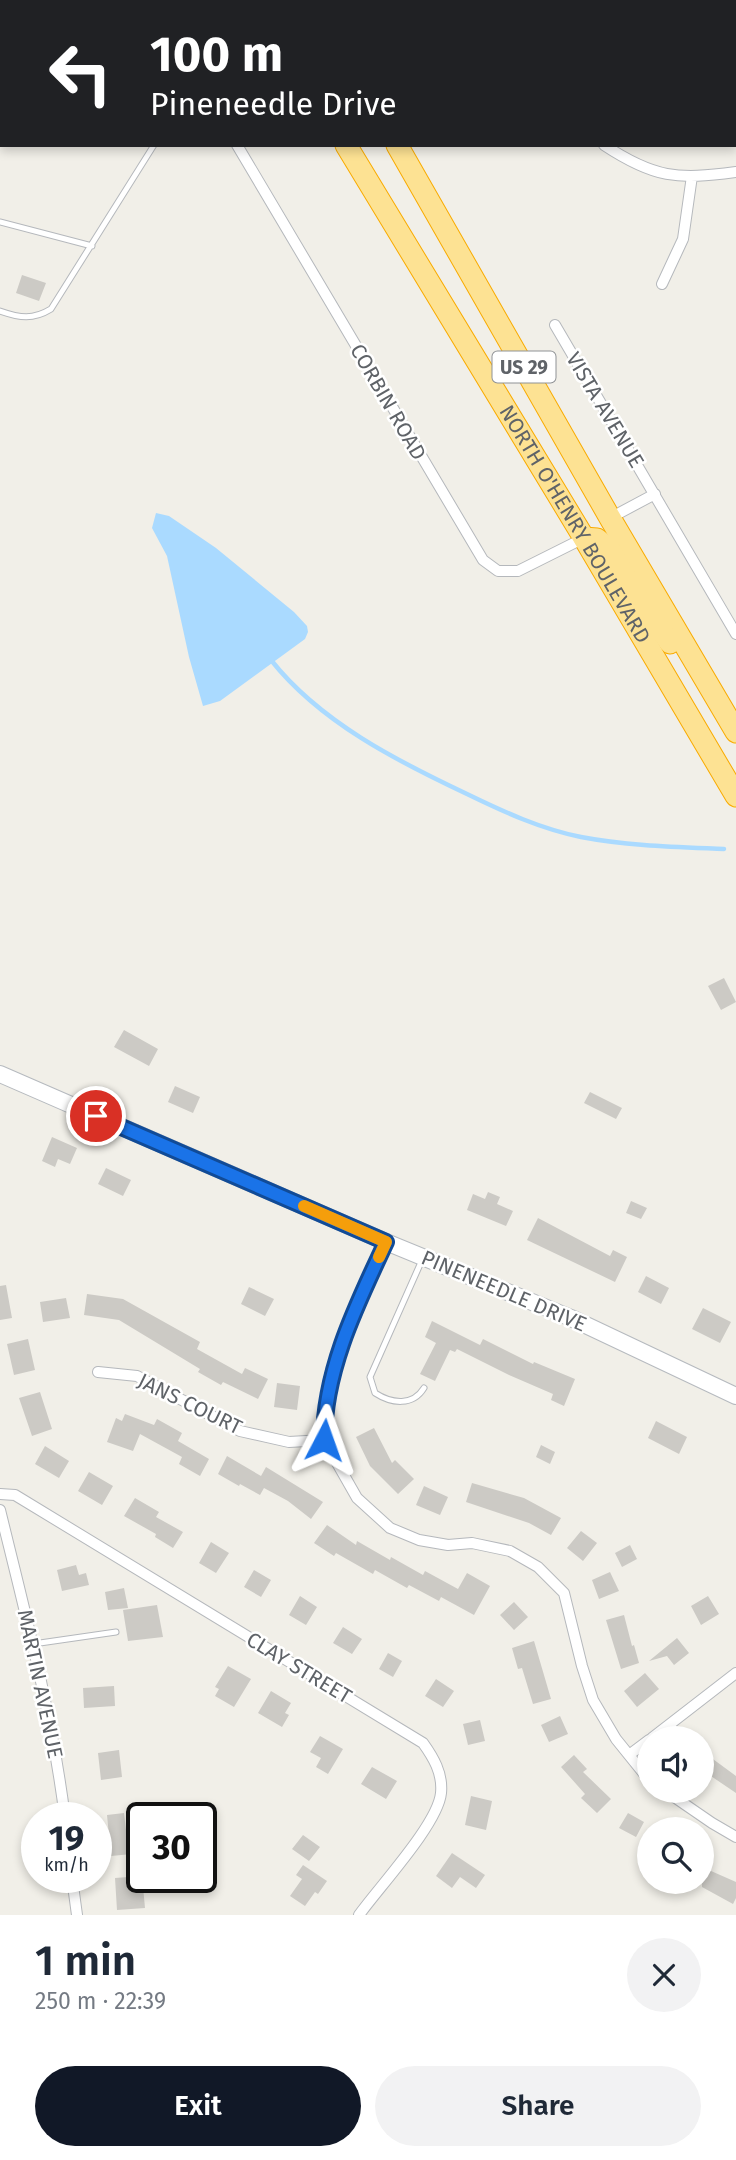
<!DOCTYPE html>
<html lang="en">
<head>
<meta charset="utf-8">
<style>
	body { margin:0; font-family:"Fira Sans",sans-serif; background:#f2f2f3; color:#1f2937; height:100vh; display:flex; flex-direction:column; font-size:26px; white-space:nowrap }
	* { box-sizing:border-box; margin:0 }
	p { font-size:23px; color:#747a83 }
	.icon { flex:none; width:38px; height:38px; fill:none; stroke:currentColor; stroke-width:2; stroke-linecap:round; stroke-linejoin:round }
	.map { position:relative; height:1915px; overflow:hidden }
	.side { display:flex; flex-direction:column; background:#fff; flex:1 }
	.side>* { flex:none }
	.banner { position:absolute; left:0px; top:0px; width:737px; height:147px; box-shadow:0 4px 10px #0003; background:#202124; color:#fff; overflow:hidden }
	.fabs { position:absolute; left:637px; top:1726px; display:grid; gap:14px }
	.fabs a { display:grid; place-items:center; width:77px; height:77px; border-radius:50%; background:#fff; box-shadow:0 4px 10px #0003; font-size:35px }
	.speed { position:absolute; left:21px; top:1802px; display:flex; gap:14px; font-size:35px; font-weight:700; text-align:center }
	.speed>* { display:grid; place-content:center; width:91px; height:91px; border-radius:50%; background:#fff; box-shadow:0 4px 10px #0003; line-height:1 }
	.speed small { font-size:18px; font-weight:400 }
	.speed .limit { border:4px solid #111; border-radius:10px; background:#fff; color:#111 }
	.pin { position:absolute; display:grid; place-items:center; width:60px; height:60px; color:#fff; margin:-30px; border:4px solid #fff; border-radius:50%; box-shadow:0 2px 7px #0007 }
	.me { position:absolute; width:77px; margin:-38px; rotate:4deg; stroke-linejoin:round; filter:drop-shadow(0 0 5px #0008) }
	.turn { display:flex; align-items:center; gap:24px; height:147px; padding:0 35px; font-size:32px }
	.turn .icon { width:91px; height:91px; stroke-width:2.5 }
	.turn b { display:block; font-size:49px; line-height:60px }
	.round { display:grid; place-items:center; flex:none; width:74px; height:74px; border-radius:37px; background:#f2f2f3 }
	.head { display:flex; align-items:center; justify-content:space-between; height:119px; padding:0 35px }
	h1 { font-size:42px; font-weight:600; line-height:52px }
	.cta { display:flex; gap:14px; margin-top:auto; padding:14px 35px }
	.cta a { flex:1; height:80px; border-radius:42px; background:#111827; color:#fff; font-size:28px; font-weight:600; line-height:80px; text-align:center }
	.cta a+a { background:#f2f2f3; color:#1f2937 }
	.map>svg:first-child { display:block }
	.water { fill:#aadaff }
	.lines { fill:none; stroke-linecap:round; stroke-linejoin:round }
	.stream { stroke:#aadaff; stroke-width:4.5 }
	.building { fill:#cccac5 }
	.lane-casing { stroke:#b5b8bc; stroke-width:7 }
	.street-casing { stroke:#b5b8bc; stroke-width:12 }
	.secondary-casing { stroke:#b6babf; stroke-width:18 }
	.highway-casing { stroke:#f9ab00; stroke-width:23 }
	.lane { stroke:#fff; stroke-width:5 }
	.street { stroke:#fff; stroke-width:10 }
	.secondary { stroke:#fff; stroke-width:16 }
	.highway { stroke:#fde293; stroke-width:21 }
	.route-casing { stroke:#114b97; stroke-width:18 }
	.route { stroke:#1a73e8; stroke-width:12 }
	.slow { stroke:#f59e0b; stroke-width:12 }
	.labels { text-anchor:middle; stroke-width:5; stroke-linejoin:round; paint-order:stroke }
	.shield { fill:#fff; stroke:#8f9295; stroke-width:2 }
	.shield-label { font-size:19px; font-weight:bold; fill:#5f6368 }
	.street-label { font-size:21px; fill:#5f6368; stroke:#fff }
</style>
</head>
<body>
<div class="map">
<svg width="736" height="1915" viewBox="0 0 736 1915">
	<rect width="100%" height="100%" fill="#f1efe8"/>
	<path class="water" d="M156 513 169 516 216 548 294 612 307 626 308 632 305 639 220 701 203 706 189 657 167 556 152 528Z"/>
	<g class="lines">
		<path class="stream" d="M271 660C320 722 397 761 467 794 504 812 541 829 581 837 628 846 677 847 724 849"/>
	</g>
	<path class="building" d="M22 275 46 283 39 301 16 293Z
		M724 978 736 1002 721 1010 708 986Z
		M124 1030 158 1049 149 1066 114 1047Z
		M175 1086 200 1097 193 1113 168 1102Z
		M590 1092 622 1108 616 1119 584 1103Z
		M52 1137 77 1148 70 1164 58 1159 55 1167 42 1161Z
		M106 1168 131 1180 123 1196 98 1184Z
		M488 1192 500 1197 497 1204 513 1211 506 1226 467 1210 473 1194 485 1199Z
		M631 1201 647 1208 641 1219 626 1213Z
		M538 1218 610 1256 613 1250 627 1257 615 1282 527 1240Z
		M646 1276 669 1288 661 1304 638 1292Z
		M6 1285 12 1318 0 1320V1286Z
		M249 1287 274 1299 265 1316 241 1304Z
		M87 1294 123 1299 200 1342 197 1349 242 1374 245 1368 268 1379 258 1399 223 1382 221 1385 198 1372 200 1369 119 1320 84 1315Z
		M66 1298 70 1318 43 1322 40 1302Z
		M703 1308 731 1322 720 1343 692 1329Z
		M432 1321 480 1345 483 1339 533 1364 534 1362 575 1379 564 1406 551 1400 553 1394 509 1375 457 1349 455 1352 450 1350 435 1381 420 1374 436 1343 425 1337Z
		M28 1339 35 1370 14 1375 7 1344Z
		M277 1383 300 1386 297 1410 274 1407Z
		M40 1392 52 1429 32 1436 19 1398Z
		M125 1414 154 1425 157 1419 182 1433 178 1441 209 1459 200 1476 179 1464 182 1457 140 1434 133 1451 107 1442 116 1418 122 1421Z
		M656 1421 687 1437 679 1454 648 1438Z
		M374 1428 392 1463 395 1460 414 1479 398 1494 370 1466 356 1437Z
		M541 1445 555 1452 550 1464 536 1457Z
		M45 1446 69 1461 59 1478 35 1464Z
		M227 1456 261 1476 266 1467 323 1502 311 1519 288 1501 264 1488 260 1495 240 1484 239 1486 218 1474Z
		M89 1472 113 1486 102 1505 78 1491Z
		M472 1483 524 1498 561 1518 551 1535 529 1523 466 1502Z
		M424 1486 448 1497 440 1515 416 1505Z
		M135 1498 159 1512 156 1517 183 1532 173 1548 155 1537 156 1534 124 1516Z
		M327 1525 356 1545 357 1541 390 1560 391 1557 423 1575 425 1571 458 1589 467 1573 490 1586 474 1615 441 1597 439 1601 409 1585 407 1588 375 1570 373 1574 336 1553 334 1556 314 1543Z
		M581 1531 597 1543 583 1561 567 1548Z
		M211 1542 229 1553 216 1573 199 1563Z
		M630 1545 637 1559 622 1567 615 1553Z
		M76 1565 79 1575 86 1573 89 1585 62 1591 57 1570Z
		M254 1570 271 1580 261 1597 244 1587Z
		M610 1572 619 1591 599 1599 592 1580Z
		M124 1588 128 1608 108 1610 105 1592Z
		M300 1596 317 1607 306 1625 289 1615Z
		M708 1596 719 1614 701 1625 691 1606Z
		M514 1602 528 1617 514 1630 500 1615Z
		M157 1605 163 1637 128 1641 123 1610Z
		M624 1615 632 1646 634 1645 639 1663 621 1669 606 1620Z
		M343 1627 362 1639 352 1654 333 1643Z
		M677 1638 689 1653 674 1665 667 1656 649 1661Z
		M534 1641 551 1699 533 1704 522 1668 518 1669 512 1648Z
		M388 1653 402 1661 393 1677 379 1669Z
		M228 1666 251 1679 234 1707 215 1696 219 1689 215 1687Z
		M645 1673 659 1689 637 1707 624 1691Z
		M436 1679 454 1691 443 1707 425 1696Z
		M114 1686 115 1706 84 1708 83 1688Z
		M271 1691 291 1703 285 1713 289 1715 282 1727 258 1713Z
		M560 1716 568 1734 549 1742 541 1725Z
		M480 1720 485 1741 468 1745 463 1724Z
		M320 1736 343 1749 328 1774 316 1767 321 1758 310 1752Z
		M119 1750 122 1777 101 1780 98 1753Z
		M702 1751 736 1776V1793L702 1770Z
		M574 1755 587 1769 583 1772 611 1799 597 1813 581 1798 585 1794 561 1767Z
		M372 1767 397 1781 386 1799 361 1784Z
		M471 1796 492 1801 486 1830 465 1825Z
		M124 1813 127 1838 142 1837V1853L111 1856 107 1815Z
		M628 1813 644 1822 636 1837 619 1828Z
		M303 1835 320 1847 309 1861 292 1849Z
		M452 1853 485 1875 476 1888 460 1877 452 1888 436 1876Z
		M303 1865 327 1881 318 1894 315 1892 305 1906 290 1896 302 1879 296 1875Z
		M702 1867 736 1882V1898L733 1904 702 1887Z
		M142 1876 145 1908 117 1910 115 1878Z"/>
	<g class="lines">
		<defs>
			<path id="lane" d="M688 0 689 2
				M658 2 659 0
				M0 222 92 246
				M0 311C20 318 33 320 51 309L154 145
				M422 1260 370 1377 375 1393C392 1404 413 1406 424 1388
				M33 1644 116 1632"/>
			<path id="street" d="M151 0 152 2
				M479 0 480 2
				M397 2 400 0
				M237 145 483 560 498 571H518L584 538
				M604 145C654 178 677 180 736 172
				M662 284 683 239 692 176
				M555 325 736 634
				M610 518 655 494
				M386 1242 351 1320 332 1377 324 1421V1440L357 1498 390 1528 419 1540 448 1545 472 1543 510 1551 538 1567 564 1593 582 1666 593 1700 616 1739 649 1780
				M98 1372 137 1376 240 1431 289 1442 324 1440
				M0 1494 15 1495 423 1743C433 1757 443 1773 441 1793 438 1824 379 1887 359 1915
				M0 1510C25 1612 52 1714 65 1818
				M652 1738 736 1673
				M629 1755 649 1740
				M664 1790 712 1823 736 1837
				M72 1878 77 1915"/>
			<path id="secondary" d="M0 1074 386 1242 571 1318 736 1396"/>
			<g id="highway">
				<path d="M234 0 235 2"/>
				<path d="M260 0 261 2"/>
				<path d="M312 0 313 2"/>
				<path id="s1" d="M346 145 584 538 736 796"/>
				<path d="M397 145 610 518 736 732"/>
				<path d="M584 538 597 539 610 550 637 597 670 643"/>
			</g>
		</defs>
		<use href="#lane" class="lane-casing"/>
		<use href="#street" class="street-casing"/>
		<use href="#secondary" class="secondary-casing"/>
		<use href="#highway" class="highway-casing"/>
		<use href="#lane" class="lane"/>
		<use href="#street" class="street"/>
		<use href="#secondary" class="secondary"/>
		<use href="#highway" class="highway"/>
	</g>
	<g class="lines">
		<defs>
			<path id="route" d="M96 1116 386 1242C357 1304 324 1370 324 1440"/>
		</defs>
		<use href="#route" class="route-casing"/>
		<use href="#route" class="route"/>
		<path class="slow" d="M304 1206 386 1242 379 1257"/>
	</g>
	<g class="labels">
		<rect class="shield" x="492.5" y="351.5" width="63" height="31" rx="5"/>
		<g class="shield-label">
			<text x="524" y="374">US 29</text>
		</g>
		<g class="street-label">
			<text transform="translate(388 402) rotate(60)" y="7">CORBIN ROAD</text>
			<text transform="translate(605 410) rotate(59)" y="7">VISTA AVENUE</text>
			<text dy="7" stroke="none"><textPath href="#s1" startOffset="443">NORTH O'HENRY BOULEVARD</textPath></text>
			<text transform="translate(504 1291) rotate(23)" y="7">PINENEEDLE DRIVE</text>
			<text transform="translate(190 1404) rotate(26)" y="7">JANS COURT</text>
			<text transform="translate(299 1668) rotate(31)" y="7">CLAY STREET</text>
			<text transform="translate(40 1684) rotate(78)" y="7">MARTIN AVENUE</text>
		</g>
	</g>
</svg>
<div class="fabs">
<a><svg class="icon" aria-label="sound" viewBox="0 0 24 24"><path d="M4 9h4l5-4v14l-5-4H4zM17 9q2 3 0 6"/></svg></a>
<a><svg class="icon" aria-label="search" viewBox="0 0 24 24"><circle cx="10" cy="10" r="6"/><path d="M15 15l6 6"/></svg></a>
</div>
<div class="speed"><div>19<small>km/h</small></div><div class="limit">30</div></div>
<div class="pin" style="left:96px;top:1116px;background:#d93025"><svg class="icon" aria-label="arrive" viewBox="0 0 24 24"><path d="M6 21V4h12l-3 4 3 4H6"/></svg></div>
<svg class="me" style="left:324px;top:1440px" viewBox="-20 -20 40 40"><path d="M0-17L14 15 0 8-14 15z" fill="#1a73e8" stroke="#fff" stroke-width="4"/></svg>
<div class="banner">
<div class="turn"><svg class="icon" aria-label="left" viewBox="0 0 24 24"><path d="M17 20v-9H6M10 6l-5 5 5 5"/></svg><div><b>100 m</b>Pineneedle Drive</div></div>
</div>
</div>
<section class="side">
<div class="head"><div><h1>1 min</h1><p>250 m · 22:39</p></div><a class="round"><svg class="icon" aria-label="close" viewBox="0 0 24 24"><path d="M6 6l12 12M18 6L6 18"/></svg></a></div>
<div class="cta"><a>Exit</a><a>Share</a></div>
</section>
</body>
</html>
